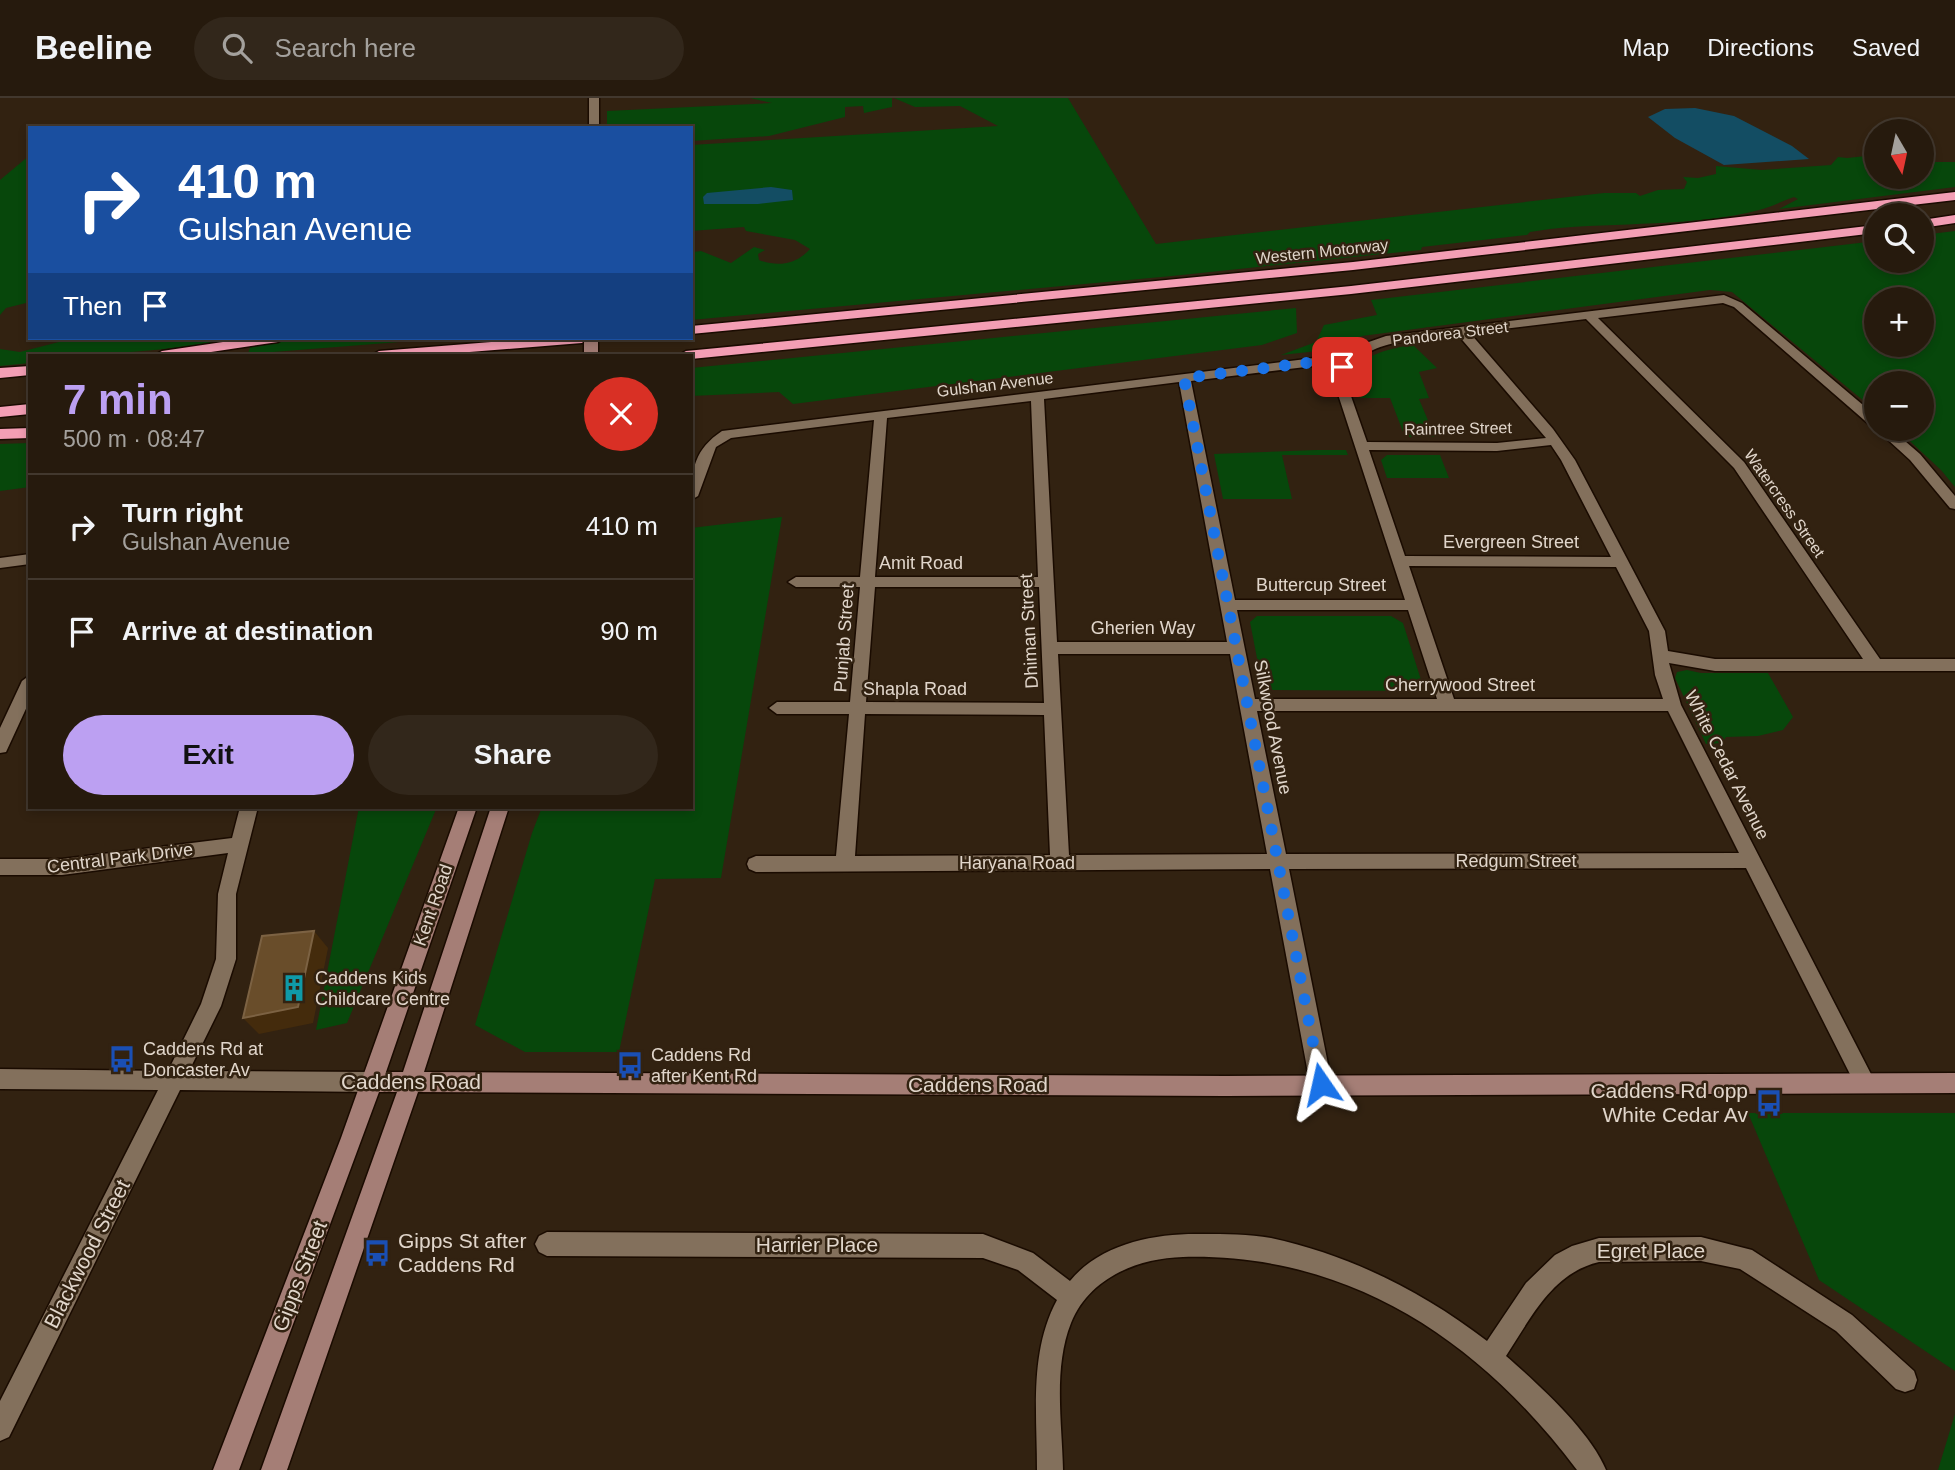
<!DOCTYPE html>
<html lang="en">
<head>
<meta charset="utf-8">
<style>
	body { margin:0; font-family:Arial,sans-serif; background:#32271b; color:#f1f3f6; height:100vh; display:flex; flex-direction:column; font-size:26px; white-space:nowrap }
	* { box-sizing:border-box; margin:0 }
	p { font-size:23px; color:#a4a19d }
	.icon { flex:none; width:38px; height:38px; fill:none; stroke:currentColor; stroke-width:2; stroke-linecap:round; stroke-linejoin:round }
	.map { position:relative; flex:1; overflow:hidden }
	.sheet { position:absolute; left:28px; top:256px; width:665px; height:455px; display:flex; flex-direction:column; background:#261a0d; border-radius:0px; box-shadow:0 4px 10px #0003,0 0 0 2px #42382e }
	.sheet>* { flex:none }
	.guide { position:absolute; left:28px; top:28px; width:665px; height:214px; border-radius:0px; box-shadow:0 4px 10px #0003,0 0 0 2px #42382e; background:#1a4fa0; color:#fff; overflow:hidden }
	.needle { width:46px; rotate:171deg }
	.buttons { position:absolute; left:1864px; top:21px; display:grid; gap:14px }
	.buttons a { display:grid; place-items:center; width:70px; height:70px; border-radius:50%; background:#261a0d; box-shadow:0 4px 10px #0003,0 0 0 2px #42382e; font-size:35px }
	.pin { position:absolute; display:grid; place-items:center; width:60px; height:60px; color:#fff; margin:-30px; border-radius:14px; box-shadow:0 4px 10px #0006 }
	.me { position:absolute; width:77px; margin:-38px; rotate:349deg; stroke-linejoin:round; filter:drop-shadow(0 0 5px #0008) }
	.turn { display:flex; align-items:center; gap:24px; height:147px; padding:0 35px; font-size:32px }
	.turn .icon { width:91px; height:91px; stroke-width:2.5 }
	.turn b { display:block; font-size:49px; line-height:60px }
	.then { display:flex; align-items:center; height:66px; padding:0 35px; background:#0003; gap:14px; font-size:26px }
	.round { display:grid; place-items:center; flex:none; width:74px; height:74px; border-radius:37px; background:#32271b }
	.head { display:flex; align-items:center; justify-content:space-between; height:119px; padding:0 35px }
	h1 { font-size:42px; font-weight:700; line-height:52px; color:#bca0f2 }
	.primary-button { display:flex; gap:14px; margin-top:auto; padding:14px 35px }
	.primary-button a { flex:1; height:80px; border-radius:42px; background:#bca0f2; color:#111; font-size:28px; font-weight:700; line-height:80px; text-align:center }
	.primary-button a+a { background:#32271b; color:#f1f3f6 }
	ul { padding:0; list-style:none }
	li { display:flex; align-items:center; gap:21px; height:105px; padding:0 35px; border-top:2px solid #42382e }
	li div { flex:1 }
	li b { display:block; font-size:26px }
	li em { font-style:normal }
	header { display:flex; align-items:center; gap:42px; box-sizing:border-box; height:98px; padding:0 35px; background:#261a0d; border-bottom:2px solid #42382e }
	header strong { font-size:33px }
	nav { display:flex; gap:38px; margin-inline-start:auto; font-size:24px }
	.search { width:490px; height:63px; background:#32271b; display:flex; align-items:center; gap:18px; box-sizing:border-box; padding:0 24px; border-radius:38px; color:#a4a19d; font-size:26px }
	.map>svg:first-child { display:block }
	.green { fill:#07470b; fill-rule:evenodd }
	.water { fill:#134d63 }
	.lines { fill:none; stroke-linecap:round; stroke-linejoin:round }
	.street-casing { stroke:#1a0b00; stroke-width:3 }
	.secondary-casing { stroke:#1a0b00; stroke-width:3 }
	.highway-casing { stroke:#1a0b00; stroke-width:3 }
	.street { fill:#83705c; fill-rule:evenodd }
	.secondary { fill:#a57e76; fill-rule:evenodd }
	.highway { fill:#f39eb4; fill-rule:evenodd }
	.secondary-bridge-casing { stroke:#1a0b00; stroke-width:17; stroke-linecap:butt }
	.secondary-bridge { stroke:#a57e76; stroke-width:14 }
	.shaded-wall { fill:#442b0c }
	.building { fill:#694d2a; stroke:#7c6243; stroke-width:2 }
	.route { stroke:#1a73e8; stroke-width:12; stroke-dasharray:0 21.6 }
	.labels { text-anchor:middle; stroke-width:5; stroke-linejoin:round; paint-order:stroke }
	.far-street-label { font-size:16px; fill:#e1d6cb; stroke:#322211 }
	.street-label { font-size:18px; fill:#e1d6cb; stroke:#322211 }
	.poi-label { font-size:18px; fill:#e1d6cb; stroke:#322211; text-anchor:start }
	.near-street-label { font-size:21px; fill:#e1d6cb; stroke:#322211 }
	.near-poi-label { font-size:21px; fill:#e1d6cb; stroke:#322211; text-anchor:end }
</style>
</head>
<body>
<header>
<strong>Beeline</strong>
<div class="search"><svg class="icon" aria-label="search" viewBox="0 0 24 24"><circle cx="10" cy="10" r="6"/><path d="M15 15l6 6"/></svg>Search here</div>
<nav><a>Map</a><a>Directions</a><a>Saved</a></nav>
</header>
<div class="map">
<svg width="1955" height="1372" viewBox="0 0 1955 1372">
	<rect width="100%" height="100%" fill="#322211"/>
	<path class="green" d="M750 0H892V9L864 15 863 8 845 9V19L769 38 691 43V30H607V13L772 5Z
		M894 0H1068L1156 146 1604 95H1636L1640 98 1658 92 1684 91 1687 84 1683 79 1698 80 1716 76V68L1762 72 1831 67 1838 59 1847 60 1876 57V79H1922V64H1955V89L1779 111 1798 101 1794 99C1782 103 1771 109 1759 112 1694 129 1617 124 1550 131L1530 134 1527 137 1422 149 1421 152 1172 178 691 222 693 154 701 153 731 165 754 149 765 152 758 156 759 162C777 169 796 167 810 151L795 142 746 133 744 129 691 133V47L998 28 960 8 915 9Z
		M30 57V204L6 210 0 217V82Z
		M1955 133V389L1941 372 1897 331H1922V285H1876V313L1732 194 1710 192 1362 238 1318 253 1281 257 1316 244 1324 227 1377 217 1371 202 1876 143V163H1922V137ZM1876 201H1922V247H1876Z
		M1296 210 1297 235 1262 247 793 306 779 294 691 298V270Z
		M111 240H237C168 254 100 257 30 257V265L0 268V251L20 254 59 244Z
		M304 240H450L248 256 250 249Z
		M1413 247 1437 270 1419 274 1429 300 1419 301 1435 339H1405L1390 300H1360C1357 293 1350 281 1354 274 1362 256 1396 249 1413 247Z
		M30 345V389L0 393V346Z
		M1317 352H1346L1348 357H1282L1292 401H1223L1214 356Z
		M1387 357H1440L1449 380H1387L1381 362Z
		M782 419 721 780 655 781 619 954H525L475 927 532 735 542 709H691V430Z
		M1257 518H1391L1403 525 1422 585 1415 593 1273 592 1262 586 1250 524Z
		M1687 572 1701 575H1768L1793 619 1783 632 1758 638 1726 639 1722 645 1706 646 1675 580 1677 574Z
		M359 709H437L347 925 316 932Z
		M1748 1015H1955V1273L1819 1182Z
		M1955 1316V1372H1938Z"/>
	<path class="water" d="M1695 10 1734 18 1792 48 1809 61 1724 67 1675 40 1648 19 1665 11Z
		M771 89 792 92 793 102 758 106H704L703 99 707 95Z"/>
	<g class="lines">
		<defs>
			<path id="street" d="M589 0H599V30H589Z
				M1724 197 1742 205 1876 318V329L1871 328 1734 209 1723 205 1598 220 1744 364 1880 561H1955V573H1715L1669 565 1681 607 1872 978 1876 985 1872 992 1865 995 1858 992 1746 770 1289 771 1332 986 1328 993 1321 996 1314 993 1310 986 1270 771 756 774 749 771 747 766 749 761 756 758H836L849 616H777L769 610 777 604H850L860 489H796L788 484 796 479H860L874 322 731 340 716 349 698 398 691 402C691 371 695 351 722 333L1314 260 1340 265 1366 245 1386 238ZM1586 221 1734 370 1863 561H1715L1668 553 1665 533 1575 362 1553 331 1470 235ZM1458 237 1546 340 1497 345 1367 344 1345 281C1355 241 1425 241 1458 237ZM1314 268 1335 272 1333 281 1405 502H1235L1191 283ZM1179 284 1227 544H1057L1044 301ZM1031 303 1038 479H875L887 320ZM1551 347 1561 362 1611 459 1405 458 1369 352 1497 353ZM1409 468 1616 469 1649 533 1655 577 1663 601H1454ZM875 489H1039L1044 605 866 604ZM1237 512H1408L1437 601H1255ZM1058 556H1230L1267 756 1069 757ZM1257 613H1668L1739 755 1286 756ZM865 616 1044 617 1050 757 855 758Z
				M1876 331H1891L1920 356 1955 398V411L1950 410 1910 362Z
				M30 456V466L0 470V460Z
				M30 577V602L6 654 0 655V630L22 583Z
				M240 709H258L236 796V861L221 908 189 973 371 974 378 977 382 984 378 991 371 994 180 992 9 1339 0 1343V1303L158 992 0 991V971L168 973 201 906 216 861 218 796 228 755 62 777H0V761H62L232 740Z
				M547 1134 983 1136 1033 1155 1070 1183C1101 1145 1156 1135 1202 1136 1225 1136 1249 1136 1271 1140 1350 1157 1423 1194 1487 1243L1526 1185 1555 1157 1572 1148 1599 1140 1701 1139 1752 1152 1852 1217 1914 1273 1917 1282 1914 1291 1905 1294 1896 1291 1836 1233 1740 1171 1701 1163 1599 1164C1552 1175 1531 1220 1506 1258 1538 1286 1590 1333 1606 1372H1577C1479 1242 1350 1155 1183 1159 1138 1160 1089 1180 1071 1225 1053 1270 1062 1325 1063 1372H1037C1037 1315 1029 1254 1057 1202L1018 1172 983 1160 547 1158 539 1154 535 1146 539 1138Z"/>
			<path id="secondary" d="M459 709H477L386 974H403L491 709H509L424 974 1225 978 1955 975V995L1225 998 418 994 287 1372H261L397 994H379L239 1372H213L341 1040Z"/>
			<path id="highway" d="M1955 94V102L1353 172 691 236V228L1353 164Z
				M1955 117V125L1922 130V122Z
				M1876 127V135L1351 196 691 261V257H679L686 253 1351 188Z
				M250 240H285L278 244 191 257H155L162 253Z
				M542 240H601L594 244 432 257H372L379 253Z
				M30 268V277L0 280V270Z
				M30 306V316L0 319V309Z
				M30 330V340L0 341V331Z"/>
		</defs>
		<use href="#street" class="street-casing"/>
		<use href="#secondary" class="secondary-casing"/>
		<use href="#highway" class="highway-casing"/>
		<use href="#street" class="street"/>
		<use href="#secondary" class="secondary"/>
		<use href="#highway" class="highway"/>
		<defs>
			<path id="secondary-bridge" d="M591 240V257"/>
		</defs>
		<use href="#secondary-bridge" class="secondary-bridge-casing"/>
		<use href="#secondary-bridge" class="secondary-bridge"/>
	</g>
	<path class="shaded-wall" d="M314 833 328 850 313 925 259 936 243 920Z"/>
	<path class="building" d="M314 833 298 909 243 920 262 838Z"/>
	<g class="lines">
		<path class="route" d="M1321 986 1184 280 1314 264 1342 269"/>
	</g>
	<defs>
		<symbol id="building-bare" viewBox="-9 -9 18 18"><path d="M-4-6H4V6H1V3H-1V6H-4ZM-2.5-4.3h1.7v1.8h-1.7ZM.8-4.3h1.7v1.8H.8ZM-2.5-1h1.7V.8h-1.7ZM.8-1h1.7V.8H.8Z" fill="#0f9aa8" stroke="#322211" stroke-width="2.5" paint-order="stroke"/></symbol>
		<symbol id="bus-bare" viewBox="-9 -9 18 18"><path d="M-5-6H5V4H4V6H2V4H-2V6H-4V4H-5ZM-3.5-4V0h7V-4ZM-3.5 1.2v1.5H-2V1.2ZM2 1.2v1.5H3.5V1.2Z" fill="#1a4fb4" stroke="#322211" stroke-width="2.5" paint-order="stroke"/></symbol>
	</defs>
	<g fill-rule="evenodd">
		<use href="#building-bare" x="275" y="871" width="38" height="38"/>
		<use href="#bus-bare" x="103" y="942" width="38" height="38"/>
		<use href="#bus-bare" x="611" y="948" width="38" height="38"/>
		<use href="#bus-bare" x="1750" y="986" width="38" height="38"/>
		<use href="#bus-bare" x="358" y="1136" width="38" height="38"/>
	</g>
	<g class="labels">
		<g class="far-street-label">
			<text transform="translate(1322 153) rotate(-6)" y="6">Western Motorway</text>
			<text transform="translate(1450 235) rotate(-7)" y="6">Pandorea Street</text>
			<text transform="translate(995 286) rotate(-7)" y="6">Gulshan Avenue</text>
			<text transform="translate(1458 330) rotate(-1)" y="6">Raintree Street</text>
			<text transform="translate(1785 405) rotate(55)" y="6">Watercress Street</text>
		</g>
		<g class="street-label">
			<text x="1511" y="450">Evergreen Street</text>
			<text x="921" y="471">Amit Road</text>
			<text x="1321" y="493">Buttercup Street</text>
			<text x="1143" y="536">Gherien Way</text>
			<text transform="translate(1029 533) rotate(-93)" y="6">Dhiman Street</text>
			<text transform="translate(844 540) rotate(-86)" y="6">Punjab Street</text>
			<text x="1460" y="593">Cherrywood Street</text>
			<text x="915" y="597">Shapla Road</text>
			<text transform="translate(1273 629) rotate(79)" y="6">Silkwood Avenue</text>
			<text transform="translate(1727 667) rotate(63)" y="6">White Cedar Avenue</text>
			<text transform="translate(120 760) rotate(-7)" y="6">Central Park Drive</text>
			<text x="1516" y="769">Redgum Street</text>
			<text x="1017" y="771">Haryana Road</text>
			<text transform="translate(433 807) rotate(-71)" y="6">Kent Road</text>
		</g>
		<g class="poi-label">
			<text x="315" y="886">Caddens Kids<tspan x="315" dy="21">Childcare Centre</tspan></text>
			<text x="143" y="957">Caddens Rd at<tspan x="143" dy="21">Doncaster Av</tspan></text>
			<text x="651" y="963">Caddens Rd<tspan x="651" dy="21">after Kent Rd</tspan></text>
		</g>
		<g class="near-street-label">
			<text x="411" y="991">Caddens Road</text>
			<text x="978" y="994">Caddens Road</text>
			<text x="817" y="1154">Harrier Place</text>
			<text x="1651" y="1160">Egret Place</text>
			<text transform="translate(87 1156) rotate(-63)" y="7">Blackwood Street</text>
			<text transform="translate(300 1178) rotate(-69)" y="7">Gipps Street</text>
		</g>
		<g class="near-poi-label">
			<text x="1748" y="1000">Caddens Rd opp<tspan x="1748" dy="24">White Cedar Av</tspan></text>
			<text x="398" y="1150" text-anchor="start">Gipps St after<tspan x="398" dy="24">Caddens Rd</tspan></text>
		</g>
	</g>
</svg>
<div class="buttons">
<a><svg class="needle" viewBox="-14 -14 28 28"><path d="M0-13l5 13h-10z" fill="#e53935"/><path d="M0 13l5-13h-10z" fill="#a4a19d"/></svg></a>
<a><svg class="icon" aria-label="search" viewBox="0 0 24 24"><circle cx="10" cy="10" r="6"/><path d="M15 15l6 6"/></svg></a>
<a>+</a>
<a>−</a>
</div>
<div class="pin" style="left:1342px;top:269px;background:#d93025"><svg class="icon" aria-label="arrive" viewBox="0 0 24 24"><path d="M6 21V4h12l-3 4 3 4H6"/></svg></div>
<svg class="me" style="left:1321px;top:986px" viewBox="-20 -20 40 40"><path d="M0-17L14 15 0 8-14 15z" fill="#1a73e8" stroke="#fff" stroke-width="4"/></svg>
<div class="guide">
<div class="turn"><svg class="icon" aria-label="right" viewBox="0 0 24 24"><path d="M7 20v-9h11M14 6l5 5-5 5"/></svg><div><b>410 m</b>Gulshan Avenue</div></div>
<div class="then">Then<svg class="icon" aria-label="arrive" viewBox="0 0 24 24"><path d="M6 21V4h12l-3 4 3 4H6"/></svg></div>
</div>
<section class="sheet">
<div class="head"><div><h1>7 min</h1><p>500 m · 08:47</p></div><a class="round" style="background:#d93025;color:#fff"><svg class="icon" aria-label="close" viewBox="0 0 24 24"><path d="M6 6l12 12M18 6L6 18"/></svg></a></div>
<ul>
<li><svg class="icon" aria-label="right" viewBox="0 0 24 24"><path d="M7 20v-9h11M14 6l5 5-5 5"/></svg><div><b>Turn right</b><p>Gulshan Avenue</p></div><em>410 m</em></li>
<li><svg class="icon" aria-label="arrive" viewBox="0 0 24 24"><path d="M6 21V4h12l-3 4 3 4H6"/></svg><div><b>Arrive at destination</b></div><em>90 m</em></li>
</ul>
<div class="primary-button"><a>Exit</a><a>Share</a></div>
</section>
</div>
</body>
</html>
